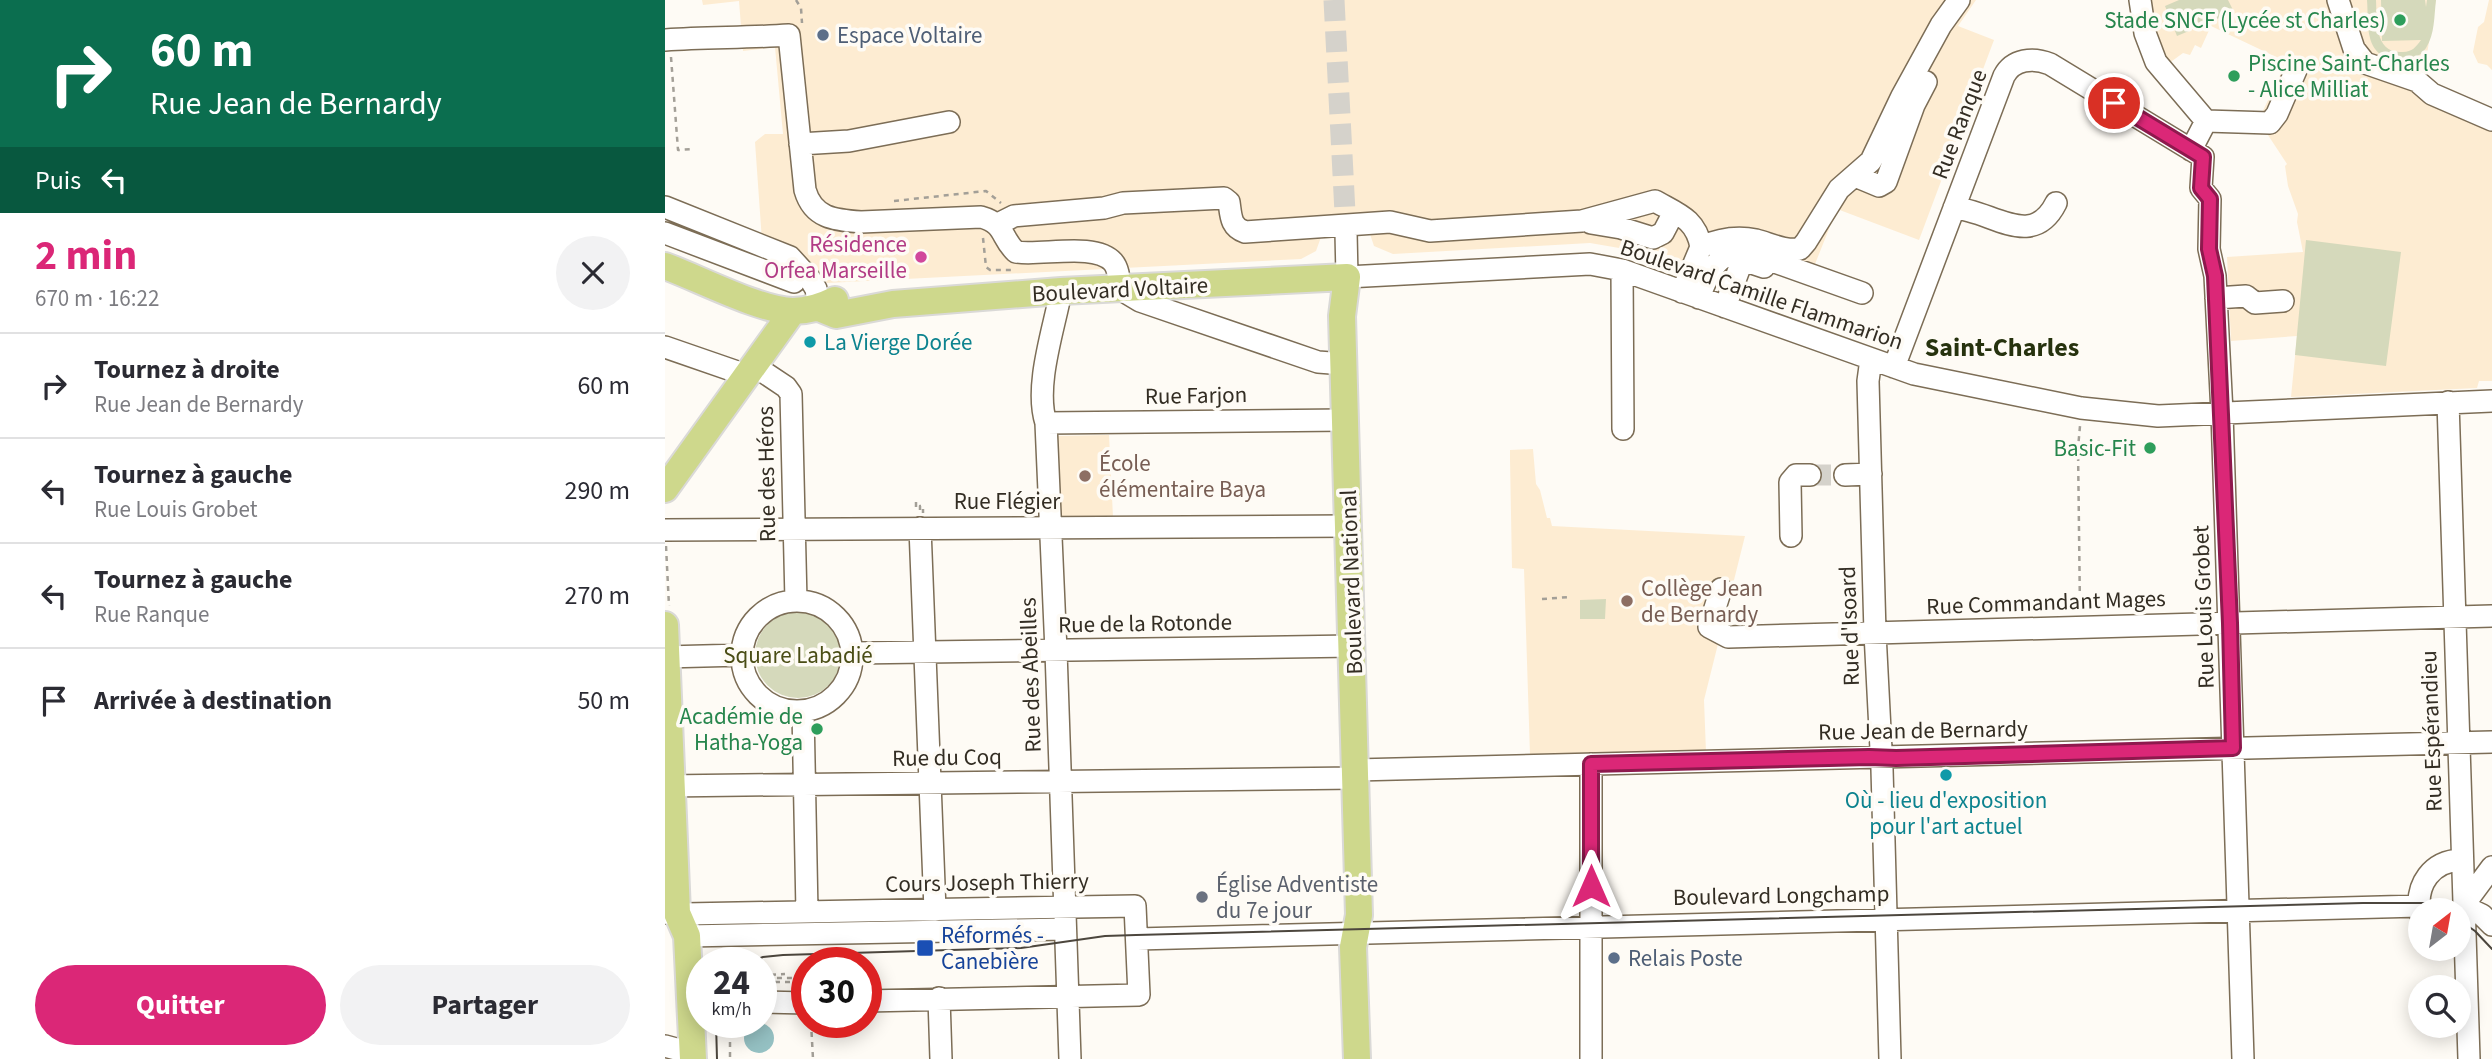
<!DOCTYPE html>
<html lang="fr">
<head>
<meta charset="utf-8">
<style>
	body { margin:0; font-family:"Source Sans 3",sans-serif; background:#f2f2f3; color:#2b2b33; height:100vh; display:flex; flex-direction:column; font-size:26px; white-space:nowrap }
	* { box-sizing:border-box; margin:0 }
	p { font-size:23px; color:#7c7c81 }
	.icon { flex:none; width:38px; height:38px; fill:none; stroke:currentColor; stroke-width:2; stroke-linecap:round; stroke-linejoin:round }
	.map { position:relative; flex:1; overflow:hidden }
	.panel { display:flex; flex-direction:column; background:#fff; width:665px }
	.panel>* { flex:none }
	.top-card { background:#0b6e4f; color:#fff; overflow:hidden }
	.needle { width:46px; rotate:31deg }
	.fabs { position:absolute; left:1743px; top:898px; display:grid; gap:14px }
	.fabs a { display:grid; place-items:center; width:63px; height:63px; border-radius:50%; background:#fff; box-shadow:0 4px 18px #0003; font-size:35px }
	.speed { position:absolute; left:21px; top:947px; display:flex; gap:14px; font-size:35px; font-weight:700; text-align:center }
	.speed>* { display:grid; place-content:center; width:91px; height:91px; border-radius:50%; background:#fff; box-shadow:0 4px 18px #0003; line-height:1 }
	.speed small { font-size:18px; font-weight:400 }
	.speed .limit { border:10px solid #d22; background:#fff; color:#111 }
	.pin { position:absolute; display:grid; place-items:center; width:60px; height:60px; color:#fff; margin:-30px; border:4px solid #fff; border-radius:50%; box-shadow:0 2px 7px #0007 }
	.me { position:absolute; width:77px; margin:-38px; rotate:0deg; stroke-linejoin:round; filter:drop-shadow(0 0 5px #0008) }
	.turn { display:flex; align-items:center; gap:24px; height:147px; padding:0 35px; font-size:32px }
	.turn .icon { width:91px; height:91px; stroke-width:2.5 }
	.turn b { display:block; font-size:49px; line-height:60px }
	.then { display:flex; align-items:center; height:66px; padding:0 35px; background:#0003; gap:14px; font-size:26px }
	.round { display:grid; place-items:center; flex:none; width:74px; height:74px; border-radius:37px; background:#f2f2f3 }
	.head { display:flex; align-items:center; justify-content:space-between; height:119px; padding:0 35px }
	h1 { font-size:42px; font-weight:700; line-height:52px; color:#db2777 }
	.action { display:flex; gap:14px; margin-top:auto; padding:14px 35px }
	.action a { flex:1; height:80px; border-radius:42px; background:#db2777; color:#fff; font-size:28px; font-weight:700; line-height:80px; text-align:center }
	.action a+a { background:#f2f2f3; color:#2b2b33 }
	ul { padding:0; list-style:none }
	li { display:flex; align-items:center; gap:21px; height:105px; padding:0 35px; border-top:2px solid #e1e1e2 }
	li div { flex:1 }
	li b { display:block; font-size:26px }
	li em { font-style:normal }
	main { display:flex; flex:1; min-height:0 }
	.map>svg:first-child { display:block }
	.built { fill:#fdecd2 }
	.green { fill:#d5d9bb }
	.water { fill:#95c1c3 }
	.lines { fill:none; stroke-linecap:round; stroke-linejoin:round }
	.minor-tunnel { stroke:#d5d2cb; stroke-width:21; stroke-dasharray:21 10; stroke-linecap:butt }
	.minor-casing { stroke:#7c6d56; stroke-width:24 }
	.major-casing { stroke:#dad9d7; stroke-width:30 }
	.path { stroke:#a39f97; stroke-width:2.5; stroke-dasharray:5 5; stroke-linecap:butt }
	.minor { stroke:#fff; stroke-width:21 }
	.major { stroke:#ced88c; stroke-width:26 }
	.tram { stroke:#4c463d; stroke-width:2 }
	.route-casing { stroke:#8e194d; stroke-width:18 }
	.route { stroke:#db2777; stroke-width:12 }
	.leisure-dot { fill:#2e9e5b; stroke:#fefbf5; stroke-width:2.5 }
	.service-dot { fill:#5c6f8a; stroke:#fefbf5; stroke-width:2.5 }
	.hotel-dot { fill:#d1479c; stroke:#fefbf5; stroke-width:2.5 }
	.culture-dot { fill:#0f9aa8; stroke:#fefbf5; stroke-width:2.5 }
	.education-dot { fill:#8d6e63; stroke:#fefbf5; stroke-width:2.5 }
	.worship-dot { fill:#6b7280; stroke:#fefbf5; stroke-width:2.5 }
	.transit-dot { fill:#1a4fb4; stroke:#fefbf5; stroke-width:2.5 }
	.labels { text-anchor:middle; stroke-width:7; stroke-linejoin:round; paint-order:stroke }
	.leisure-label { font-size:23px; fill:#27864d; stroke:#fefbf5; text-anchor:end }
	.service-label { font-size:23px; fill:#4e5e75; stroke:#fefbf5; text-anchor:start }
	.street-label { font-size:23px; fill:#332d23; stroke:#fefbf5 }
	.hotel-label { font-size:23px; fill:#b23c85; stroke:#fefbf5; text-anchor:end }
	.culture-label { font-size:23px; fill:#0d838f; stroke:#fefbf5; text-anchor:start }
	.education-label { font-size:23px; fill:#785e54; stroke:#fefbf5; text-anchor:start }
	.park-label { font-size:23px; fill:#4a4d15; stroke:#fefbf5 }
	.worship-label { font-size:23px; fill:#5b616d; stroke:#fefbf5; text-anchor:start }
	.transit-label { font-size:23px; fill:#164399; stroke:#fefbf5; text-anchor:start }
	.quarter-label { font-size:26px; font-weight:bold; fill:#26320e; stroke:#fefbf5 }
</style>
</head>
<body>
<main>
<section class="panel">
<div class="top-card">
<div class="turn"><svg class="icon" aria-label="right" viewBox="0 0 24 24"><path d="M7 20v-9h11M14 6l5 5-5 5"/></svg><div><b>60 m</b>Rue Jean de Bernardy</div></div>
<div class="then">Puis<svg class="icon" aria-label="left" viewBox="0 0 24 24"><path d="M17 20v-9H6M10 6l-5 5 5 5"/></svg></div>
</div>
<div class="head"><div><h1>2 min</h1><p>670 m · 16:22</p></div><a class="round"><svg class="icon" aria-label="close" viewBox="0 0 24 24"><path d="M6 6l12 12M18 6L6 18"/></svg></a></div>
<ul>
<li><svg class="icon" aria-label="right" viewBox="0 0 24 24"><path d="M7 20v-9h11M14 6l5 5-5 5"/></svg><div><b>Tournez à droite</b><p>Rue Jean de Bernardy</p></div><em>60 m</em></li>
<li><svg class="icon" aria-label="left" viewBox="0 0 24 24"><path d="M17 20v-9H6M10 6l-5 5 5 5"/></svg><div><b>Tournez à gauche</b><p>Rue Louis Grobet</p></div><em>290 m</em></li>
<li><svg class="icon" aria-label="left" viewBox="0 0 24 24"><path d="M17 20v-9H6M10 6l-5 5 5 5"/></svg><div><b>Tournez à gauche</b><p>Rue Ranque</p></div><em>270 m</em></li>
<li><svg class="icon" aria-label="arrive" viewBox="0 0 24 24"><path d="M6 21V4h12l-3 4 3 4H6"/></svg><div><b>Arrivée à destination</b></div><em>50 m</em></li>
</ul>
<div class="action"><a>Quitter</a><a>Partager</a></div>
</section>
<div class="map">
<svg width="1827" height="1059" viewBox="0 0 1827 1059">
	<rect width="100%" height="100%" fill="#fefbf5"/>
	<path class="built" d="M37 0H1311L1293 26 1329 40 1254 240 1172 209 1148 269 1042 254 1034 275 960 249 925 243 728 254 709 246 704 231 656 237 651 251 636 259 162 283 146 265 97 241 90 142 100 134H118L110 47 78 51 74 1 38 5Z
		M1471 0H1771L1758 78 1827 113V381H1814L1812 388 1626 397 1632 336 1566 341 1562 257 1638 252 1632 222 1633 214 1623 186 1620 166 1622 164 1601 132 1596 135 1594 119 1618 69 1606 63 1609 56 1546 26 1536 48 1530 45 1525 55 1518 53 1492 72Z
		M1824 0H1827V70L1822 65 1813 63 1808 52 1813 27 1819 22Z
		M444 435 448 517 395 518 392 436Z
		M868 449 871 484 875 490 882 518H885L887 526 1080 536 1039 700 1041 752 865 755 859 569 847 568 845 459V450Z"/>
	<path class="green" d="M1514 0H1563L1569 12 1512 36 1500 6Z
		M1702 0H1711C1712 20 1709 54 1738 52 1747 52 1751 47 1756 40L1717 41 1716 0H1760L1761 7 1762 0H1771C1769 16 1770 34 1761 48 1747 69 1711 64 1705 38 1702 27 1703 12 1702 0Z
		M1641 240 1736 252 1721 366 1630 355Z
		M941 599 940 619H915V600Z
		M90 655a43 43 0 1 1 86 0a43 43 0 1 1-86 0Z"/>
	<path class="water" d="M79 1038a15 15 0 1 1 30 0a15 15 0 1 1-30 0Z"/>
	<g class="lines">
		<path class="minor-tunnel" d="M669 0 681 232
			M1145 475H1180"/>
		<defs>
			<path id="minor" d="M1475 0 1480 33 1491 62 1541 121 1526 150
				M1673 0 1689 49 1700 63 1752 81 1767 94 1827 120
				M0 40C41 37 82 38 124 35L140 190C148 218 169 220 196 222L316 217C341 224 335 237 351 252 377 256 430 242 448 262 454 269 454 280 455 289L475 301 653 362 679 364
				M1541 121 1605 123 1612 114 1631 70
				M135 144 184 141 284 122
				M1190 176 1214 186 1221 182 1249 105 1261 82
				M0 207 125 257 145 279 151 289 154 308
				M1289 208C1326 210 1367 251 1391 203
				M926 223 956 228 988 238 998 233 1009 212
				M333 224 349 216 439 208 458 203 559 198 564 202C566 215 565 227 580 232L725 222 765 231 917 221 990 201C1013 214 1031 219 1036 247
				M681 232 682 277 925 264 957 270 1249 374 1416 408 1493 416 1827 401
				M0 233 129 282
				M957 270 958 429
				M396 291C389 329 369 386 381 423L391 651 405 1059
				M1017 292 1036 247C1054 239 1072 236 1091 240 1106 244 1119 251 1135 249L1141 242 1174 189 1206 161 1237 96 1276 25 1294 0
				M1034 298C1043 274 1050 253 1079 251L1197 293
				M1551 298 1581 296 1590 303 1618 301
				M1060 307 1076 264 1081 261 1099 267
				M0 347 81 375
				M1206 359 1203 381 1210 633 1217 769 1225 1059
				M88 365 121 387 126 394 131 601
				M1229 367 1339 76C1348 59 1368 57 1385 64L1538 157 1536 188 1545 199 1544 249 1550 276 1557 413 1578 1059
				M1783 402 1804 1059
				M381 423 681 420
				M1180 475 1206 474
				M255 528 270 910
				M0 530 684 526
				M1126 536 1125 482 1131 475H1145
				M1056 589 1044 627 1063 637 1827 616
				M77 656a55 55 0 1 1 110 0a55 55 0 1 1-110 0Z
				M188 653 688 646
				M0 657 77 655
				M138 711 142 912
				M926 764V1059
				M691 770 1827 742
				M0 786 691 778
				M1798 906 1827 867
				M1798 906 1817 915 1827 925
				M0 913 20 914 470 906 474 995 201 1001
				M1755 913C1750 884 1767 861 1796 860
				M22 936 399 929
				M472 939 1754 906
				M274 998 276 1059
				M96 1002 142 1003
				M0 1046 11 1049H27"/>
			<path id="major" d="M0 266C33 278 96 311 128 311 144 311 156 307 170 300
				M154 308 171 315 228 304 396 291 682 277 677 316 694 915 688 947 692 1059
				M0 489 128 311
				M0 625 12 913 22 936 28 1059"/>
		</defs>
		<use href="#minor" class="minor-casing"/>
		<use href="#major" class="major-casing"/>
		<path class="path" d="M131 0 136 8 137 23
			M6 57 13 150 29 149
			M229 201 321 191 336 203
			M318 238 321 267 325 270H347
			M251 502V511
			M255 510V506H258V513
			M1 546 4 606
			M1010 597 1027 598
			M877 599 905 597
			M1415 611 1413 448 1415 426
			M99 978V975L120 974
			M100 982H142
			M100 985 99 978H142
			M65 1022V1059
			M146 1022 148 1059"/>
		<use href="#minor" class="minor"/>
		<use href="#major" class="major"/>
		<path class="tram" d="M1794 920 1810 931 1827 949
			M85 962 98 957 118 955 356 948 440 936 471 935 1698 903H1765L1791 910
			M51 1022 52 1059"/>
	</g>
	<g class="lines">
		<defs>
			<path id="route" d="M926 886V764L1204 757 1231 758 1568 748 1565 623 1550 276 1544 249 1545 199 1536 188 1538 157 1449 103"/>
		</defs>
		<use href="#route" class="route-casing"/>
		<use href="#route" class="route"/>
	</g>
	<g class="leisure-dot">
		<circle cx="1735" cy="20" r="7"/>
		<circle cx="1569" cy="76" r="7"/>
		<circle cx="1485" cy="448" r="7"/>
		<circle cx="152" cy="729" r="7"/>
	</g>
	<g class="service-dot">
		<circle cx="158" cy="35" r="7"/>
		<circle cx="949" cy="958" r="7"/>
	</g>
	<circle class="hotel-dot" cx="256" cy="257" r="7"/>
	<g class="culture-dot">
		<circle cx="145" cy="342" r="7"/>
		<circle cx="1281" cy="775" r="7"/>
	</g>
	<g class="education-dot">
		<circle cx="420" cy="476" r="7"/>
		<circle cx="962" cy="601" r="7"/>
	</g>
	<circle class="worship-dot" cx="537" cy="897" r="7"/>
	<rect class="transit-dot" x="251" y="939" width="18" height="18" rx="3.5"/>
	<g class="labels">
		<g class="leisure-label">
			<text x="1721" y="28">Stade SNCF (Lycée st Charles)</text>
			<text x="1583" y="71" text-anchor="start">Piscine Saint-Charles<tspan x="1583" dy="26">- Alice Milliat</tspan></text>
			<text x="1471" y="456">Basic-Fit</text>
			<text x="138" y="724">Académie de<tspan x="138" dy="26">Hatha-Yoga</tspan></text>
		</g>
		<g class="service-label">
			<text x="172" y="43">Espace Voltaire</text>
			<text x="963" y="966">Relais Poste</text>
		</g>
		<g class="street-label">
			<text transform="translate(1294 124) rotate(-69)" y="8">Rue Ranque</text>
			<text transform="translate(455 289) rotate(-3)" y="8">Boulevard Voltaire</text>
			<text transform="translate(1097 294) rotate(19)" y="8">Boulevard Camille Flammarion</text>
			<text transform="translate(531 395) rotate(-1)" y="8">Rue Farjon</text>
			<text transform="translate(101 474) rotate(-91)" y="8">Rue des Héros</text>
			<text x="342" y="509">Rue Flégier</text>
			<text transform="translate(686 582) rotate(-92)" y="8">Boulevard National</text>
			<text transform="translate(1381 602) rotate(-2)" y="8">Rue Commandant Mages</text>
			<text transform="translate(1538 607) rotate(-92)" y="8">Rue Louis Grobet</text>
			<text transform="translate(480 623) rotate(-1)" y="8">Rue de la Rotonde</text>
			<text transform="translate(1184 626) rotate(-92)" y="8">Rue d'Isoard</text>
			<text transform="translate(365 675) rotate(-92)" y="8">Rue des Abeilles</text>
			<text transform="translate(1258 730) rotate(-1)" y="8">Rue Jean de Bernardy</text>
			<text transform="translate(1766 731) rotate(-92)" y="8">Rue Espérandieu</text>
			<text transform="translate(282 757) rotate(-1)" y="8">Rue du Coq</text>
			<text transform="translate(322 882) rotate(-1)" y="8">Cours Joseph Thierry</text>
			<text transform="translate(1116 895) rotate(-1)" y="8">Boulevard Longchamp</text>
		</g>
		<g class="hotel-label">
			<text x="242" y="252">Résidence<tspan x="242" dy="26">Orfea Marseille</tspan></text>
		</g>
		<g class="culture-label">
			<text x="159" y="350">La Vierge Dorée</text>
			<text x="1281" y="808" text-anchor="middle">Où - lieu d'exposition<tspan x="1281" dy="26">pour l'art actuel</tspan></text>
		</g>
		<g class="education-label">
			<text x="434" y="471">École<tspan x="434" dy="26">élémentaire Baya</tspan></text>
			<text x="976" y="596">Collège Jean<tspan x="976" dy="26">de Bernardy</tspan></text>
		</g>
		<g class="park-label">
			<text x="133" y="663">Square Labadié</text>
		</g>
		<g class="worship-label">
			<text x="551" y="892">Église Adventiste<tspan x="551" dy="26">du 7e jour</tspan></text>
		</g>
		<g class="transit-label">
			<text x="276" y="943">Réformés -<tspan x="276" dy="26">Canebière</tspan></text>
		</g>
		<g class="quarter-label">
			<text x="1337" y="356">Saint-Charles</text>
		</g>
	</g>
</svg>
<div class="fabs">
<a><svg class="needle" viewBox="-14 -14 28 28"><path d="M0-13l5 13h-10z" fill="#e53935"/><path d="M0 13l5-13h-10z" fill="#7c7c81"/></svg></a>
<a><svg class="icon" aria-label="search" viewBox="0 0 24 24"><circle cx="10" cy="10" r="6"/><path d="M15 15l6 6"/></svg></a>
</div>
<div class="speed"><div>24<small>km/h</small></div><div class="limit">30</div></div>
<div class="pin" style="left:1449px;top:103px;background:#d93025"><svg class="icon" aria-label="arrive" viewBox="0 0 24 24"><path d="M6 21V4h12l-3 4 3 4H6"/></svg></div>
<svg class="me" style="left:926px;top:886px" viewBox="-20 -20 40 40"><path d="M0-17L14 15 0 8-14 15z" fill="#db2777" stroke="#fff" stroke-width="4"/></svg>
</div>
</main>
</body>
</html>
